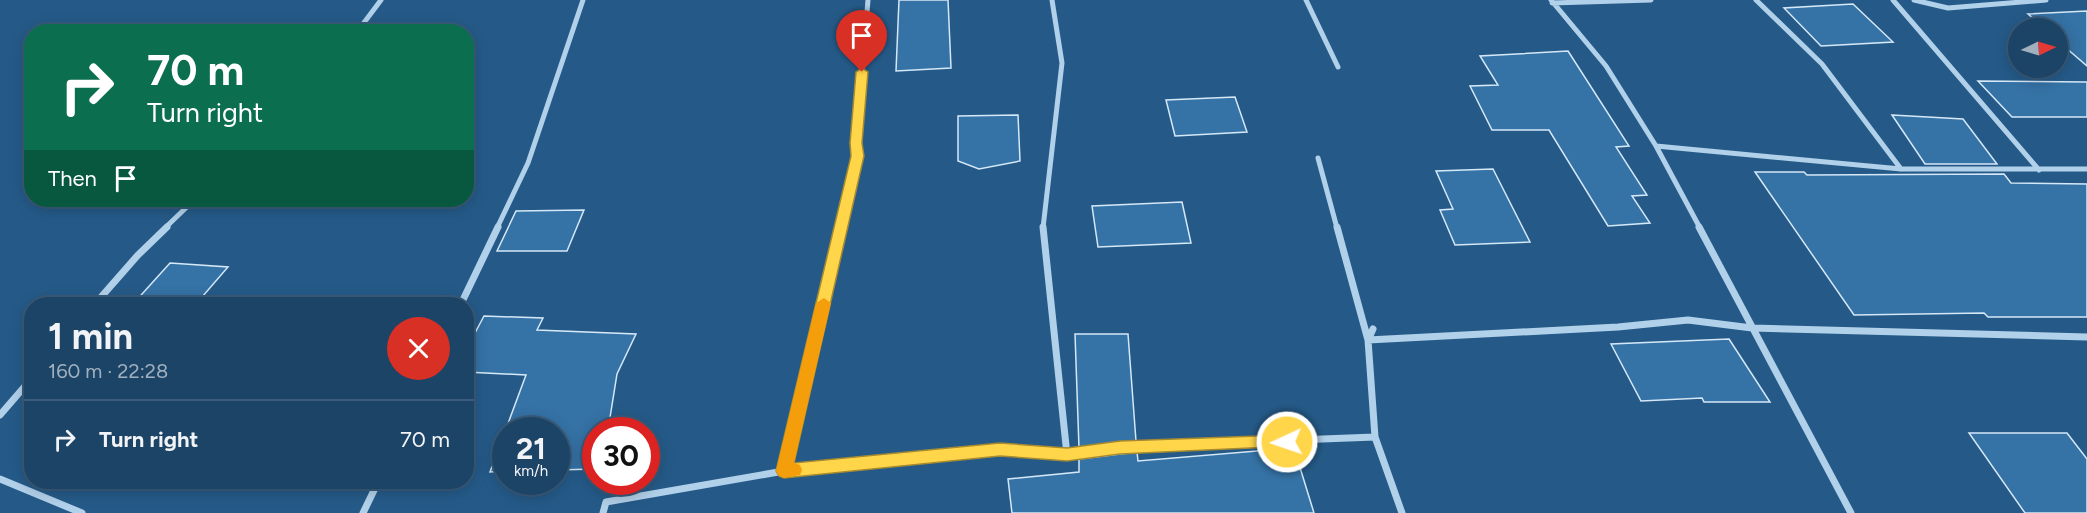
<!DOCTYPE html>
<html lang="en">
<head>
<meta charset="utf-8">
<style>
	body { margin:0; font-family:Figtree,sans-serif; background:#254b6c; color:#f1f3f6; height:100vh; display:flex; flex-direction:column; font-size:22px; white-space:nowrap }
	* { box-sizing:border-box; margin:0 }
	p { font-size:20px; color:#a0b0bf }
	.icon { flex:none; width:33px; height:33px; fill:none; stroke:currentColor; stroke-width:2; stroke-linecap:round; stroke-linejoin:round }
	.map { position:relative; flex:1; overflow:hidden }
	.details { position:absolute; left:24px; top:297px; width:450px; height:192px; display:flex; flex-direction:column; background:#1c4466; border-radius:24px; box-shadow:0 3px 15px #0003,0 0 0 2px #3a5c7a }
	.details>* { flex:none }
	.guide { position:absolute; left:24px; top:24px; width:450px; height:183px; border-radius:24px; box-shadow:0 3px 15px #0003,0 0 0 2px #3a5c7a; background:#0b6e4f; color:#fff; overflow:hidden }
	.needle { width:39px; rotate:85deg }
	.controls { position:absolute; left:2008px; top:18px; display:grid; gap:12px }
	.controls a { display:grid; place-items:center; width:60px; height:60px; border-radius:50%; background:#1c4466; box-shadow:0 3px 15px #0003,0 0 0 2px #3a5c7a; font-size:30px }
	.speed { position:absolute; left:492px; top:417px; display:flex; gap:12px; font-size:30px; font-weight:700; text-align:center }
	.speed>* { display:grid; place-content:center; width:78px; height:78px; border-radius:50%; background:#1c4466; box-shadow:0 3px 15px #0003,0 0 0 2px #3a5c7a; line-height:1 }
	.speed small { font-size:15px; font-weight:400 }
	.speed .limit { border:9px solid #d22; background:#fff; color:#111 }
	.pin { position:absolute; display:grid; place-items:center; width:51px; height:51px; color:#fff; margin:-62px -26px; border-radius:50% 50% 50% 0; rotate:-45deg; box-shadow:0 0 6px #0007 }
	.pin .icon { rotate:45deg }
	.me { position:absolute; width:66px; margin:-33px; rotate:267deg; stroke-linejoin:round; filter:drop-shadow(0 0 4px #0008) }
	.turn { display:flex; align-items:center; gap:21px; height:126px; padding:0 24px; font-size:27px }
	.turn .icon { width:78px; height:78px; stroke-width:2.5 }
	.turn b { display:block; font-size:42px; line-height:51px }
	.then { display:flex; align-items:center; height:57px; padding:0 24px; background:#0003; gap:12px; font-size:22px }
	.round { display:grid; place-items:center; flex:none; width:63px; height:63px; border-radius:32px; background:#254b6c }
	.headline { display:flex; align-items:center; justify-content:space-between; height:102px; padding:0 24px }
	h1 { font-size:36px; font-weight:700; line-height:45px }
	ul { padding:0; list-style:none }
	li { display:flex; align-items:center; gap:18px; height:78px; padding:0 24px; border-top:2px solid #3a5c7a }
	li div { flex:1 }
	li b { display:block; font-size:22px }
	li em { font-style:normal }
	.map>svg:first-child { display:block }
	.building { fill:#3572a5; stroke:#d5e8f7; stroke-width:1.5 }
	.lines { fill:none; stroke-linecap:round; stroke-linejoin:round }
	.street-far1 { stroke:#b1d0e9; stroke-width:5 }
	.street { stroke:#b1d0e9; stroke-width:7 }
	.route { fill:#ffd54a; stroke:#a68a30; stroke-width:1.5 }
	.slow { fill:#f59e0b }
</style>
</head>
<body>
<div class="map">
<svg width="2087" height="513" viewBox="0 0 2087 513">
	<rect width="100%" height="100%" fill="#255a88"/>
	<path class="building" d="M899 0H948L951 68 896 71Z
		M1853 4 1893 42 1821 46 1784 8Z
		M2087 11V66L2058 41V28H2044L2028 14Z
		M1568 51 1629 146 1616 147 1647 195 1632 196 1650 223 1608 226 1549 130H1492L1470 86 1498 85 1480 56Z
		M1978 81 2087 82V117H2012Z
		M1235 97 1247 132 1175 136 1166 100Z
		M1018 115 1020 161 979 169 958 161V116Z
		M1892 115 1963 119 1997 164H1925Z
		M1493 169 1530 242 1455 245 1440 210 1453 209 1436 171Z
		M1755 172H1804L1807 175 2004 174 2011 183 2087 184V317H1988L1984 313 1854 315Z
		M1182 202 1191 243 1098 247 1092 206Z
		M584 210 567 251H497L516 211Z
		M170 263 228 267 196 304H133Z
		M484 316 543 318 537 330 636 334 617 374 608 430H596V469L556 470V430H506V471L490 472 526 375 466 372V350Z
		M1075 334H1128L1136 441 1079 448Z
		M1729 339 1770 402H1704L1702 398 1641 401 1611 344Z
		M1969 433H2067L2087 459V513H2025Z
		M1294 448 1314 513H1012L1008 479 1079 472V459L1137 452 1138 461Z"/>
	<g class="lines">
		<path class="street-far1" d="M1306 0 1338 67
			M1551 0 1606 66 1656 146 1700 228
			M1756 0 1822 64 1901 169
			M1893 0 2039 170
			M1914 0 1948 8 2046 0
			M1552 3 1651 0
			M357 32 381 0
			M1656 146 1901 169H2087
			M1318 158 1337 228
			M165 228 194 200
			M497 228 528 163 583 0
			M841 228 858 156 856 143 868 0
			M1043 228 1062 63 1052 0"/>
		<path class="street" d="M1043 227 1067 455
			M1337 227 1368 340 1373 329
			M1699 227 1851 513
			M95 304 138 255 167 227
			M461 304 498 227
			M0 415 32 378
			M784 471 841 227
			M0 479 82 513
			M363 513 378 482
			M603 513 606 502 784 471 1000 450 1067 455 1120 447 1375 437
			M1402 513 1375 437 1368 340 1618 327 1688 320 1752 328 2087 337"/>
	</g>
	<path class="route" d="M862 68 868 72 862 143 864 156 794 463 1000 443 1067 448 1120 441 1287 435 1292 437 1294 442 1292 446 1120 454 1067 461 1000 456 784 478 779 476 776 471 851 156 850 143 856 72Z"/>
	<path class="slow" d="M824 298 831 303 794 463 800 465 802 470 800 475 784 478 779 476 776 471 816 303Z"/>
</svg>
<div class="controls">
<a><svg class="needle" viewBox="-14 -14 28 28"><path d="M0-13l5 13h-10z" fill="#e53935"/><path d="M0 13l5-13h-10z" fill="#a0b0bf"/></svg></a>
</div>
<div class="speed"><div>21<small>km/h</small></div><div class="limit">30</div></div>
<div class="pin" style="left:862px;top:72px;background:#d93025"><svg class="icon" aria-label="arrive" viewBox="0 0 24 24"><path d="M6 21V4h12l-3 4 3 4H6"/></svg></div>
<svg class="me" style="left:1287px;top:442px" viewBox="-20 -20 40 40"><circle r="17" fill="#ffd54a" stroke="#fff" stroke-width="3"/><path d="M0-11L8 9 0 5-8 9z" fill="#fff"/></svg>
<div class="guide">
<div class="turn"><svg class="icon" aria-label="right" viewBox="0 0 24 24"><path d="M7 20v-9h11M14 6l5 5-5 5"/></svg><div><b>70 m</b>Turn right</div></div>
<div class="then">Then<svg class="icon" aria-label="arrive" viewBox="0 0 24 24"><path d="M6 21V4h12l-3 4 3 4H6"/></svg></div>
</div>
<section class="details">
<div class="headline"><div><h1>1 min</h1><p>160 m · 22:28</p></div><a class="round" style="background:#d93025;color:#fff"><svg class="icon" aria-label="close" viewBox="0 0 24 24"><path d="M6 6l12 12M18 6L6 18"/></svg></a></div>
<ul>
<li><svg class="icon" aria-label="right" viewBox="0 0 24 24"><path d="M7 20v-9h11M14 6l5 5-5 5"/></svg><div><b>Turn right</b></div><em>70 m</em></li>
</ul>
</section>
</div>
</body>
</html>
